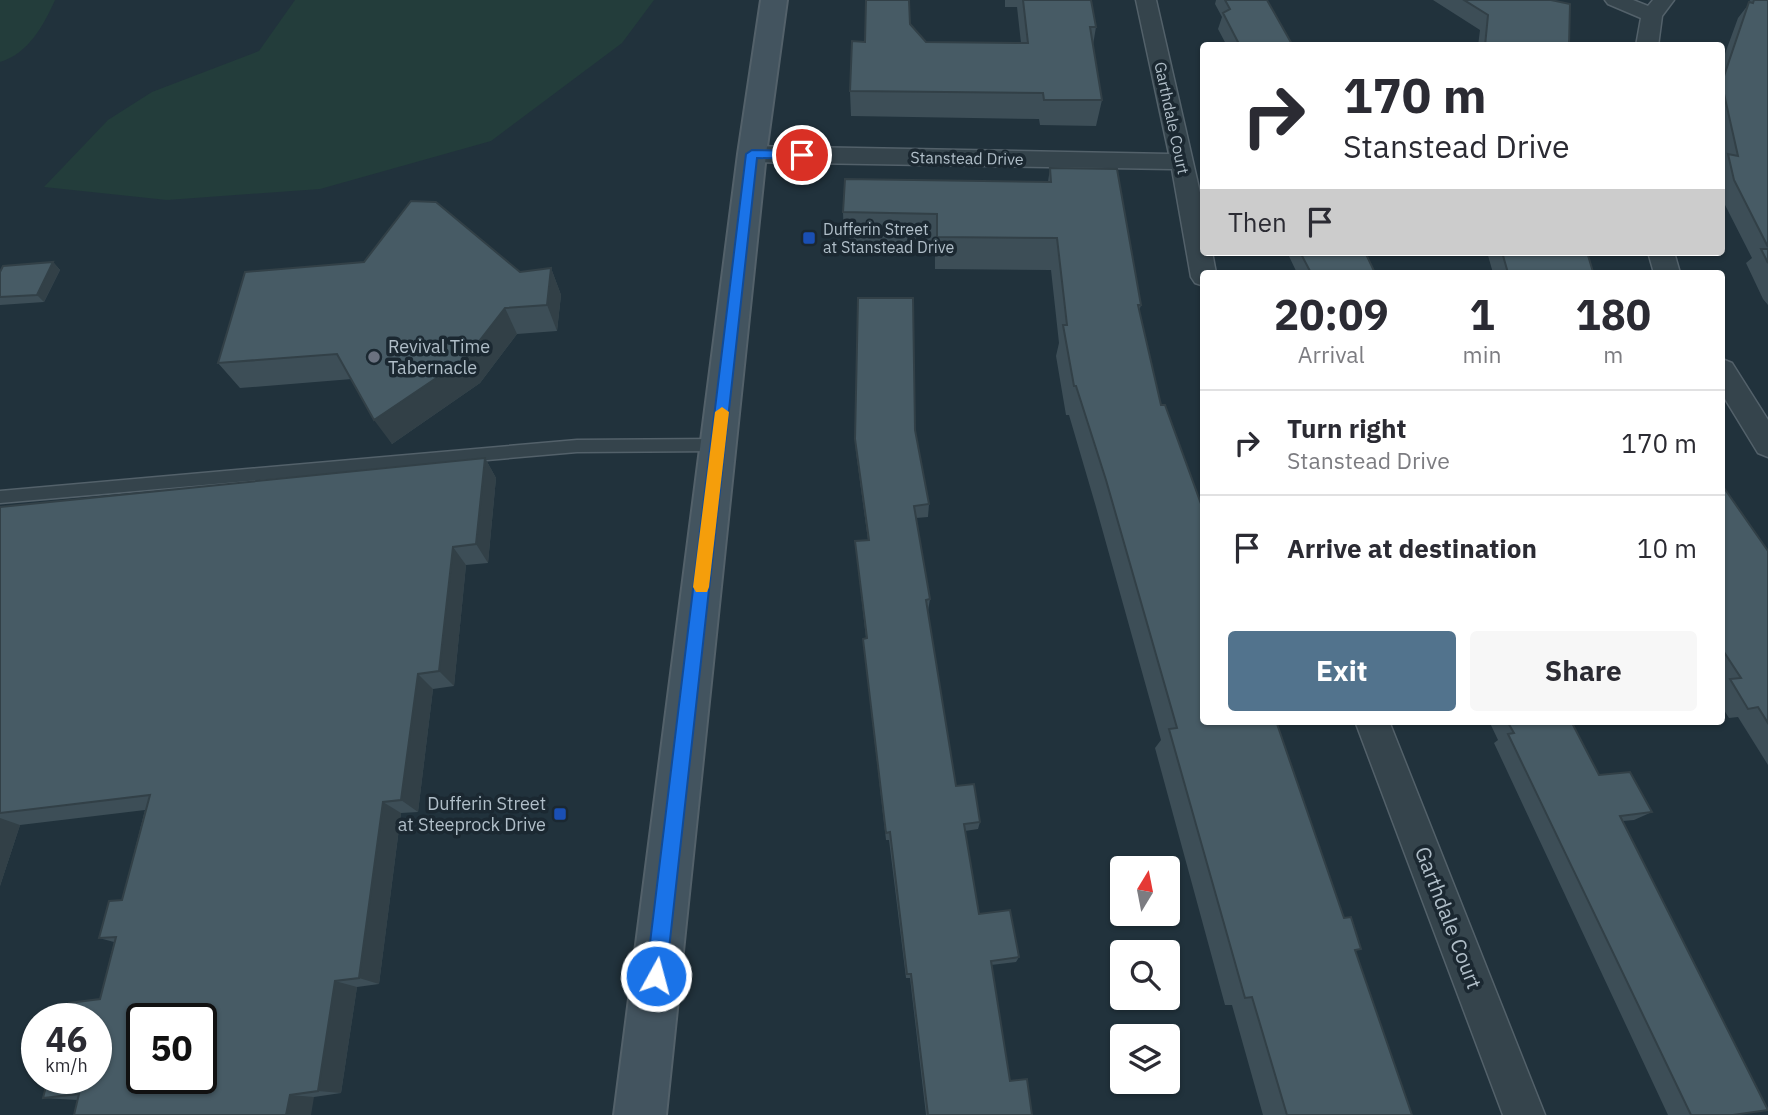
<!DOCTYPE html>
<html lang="en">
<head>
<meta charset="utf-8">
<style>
	body { margin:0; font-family:"IBM Plex Sans",sans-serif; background:#f7f7f7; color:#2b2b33; height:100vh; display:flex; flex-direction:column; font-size:26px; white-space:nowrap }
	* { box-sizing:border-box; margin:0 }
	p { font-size:23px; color:#7c7c81 }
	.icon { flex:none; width:38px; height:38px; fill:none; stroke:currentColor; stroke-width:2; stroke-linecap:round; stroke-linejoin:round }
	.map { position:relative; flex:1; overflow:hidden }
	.sheet { position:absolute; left:1200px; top:270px; width:525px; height:455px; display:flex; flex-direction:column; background:#fff; border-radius:7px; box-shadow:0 2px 5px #0004 }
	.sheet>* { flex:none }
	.hud { position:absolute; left:1200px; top:42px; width:525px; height:214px; border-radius:7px; box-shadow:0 2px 5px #0004; background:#fff; color:#2b2b33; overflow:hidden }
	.needle { width:46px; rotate:10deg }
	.controls { position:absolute; left:1110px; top:856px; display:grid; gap:14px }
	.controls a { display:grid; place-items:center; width:70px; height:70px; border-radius:7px; background:#fff; box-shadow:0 2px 5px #0004; font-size:35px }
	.speed { position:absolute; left:21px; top:1003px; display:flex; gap:14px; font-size:35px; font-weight:700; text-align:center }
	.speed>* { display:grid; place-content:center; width:91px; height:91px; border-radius:50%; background:#fff; box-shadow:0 2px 5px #0004; line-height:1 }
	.speed small { font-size:18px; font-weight:400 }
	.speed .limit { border:4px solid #111; border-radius:10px; background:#fff; color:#111 }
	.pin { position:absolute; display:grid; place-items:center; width:60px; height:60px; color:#fff; margin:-30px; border:4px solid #fff; border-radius:50%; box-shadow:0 2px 7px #0007 }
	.me { position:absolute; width:77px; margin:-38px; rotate:7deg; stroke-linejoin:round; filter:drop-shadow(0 0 5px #0008) }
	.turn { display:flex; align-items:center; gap:24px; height:147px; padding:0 28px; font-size:32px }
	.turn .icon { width:91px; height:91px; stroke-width:2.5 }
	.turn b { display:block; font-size:49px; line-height:60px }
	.then { display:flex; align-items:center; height:66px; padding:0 28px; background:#0003; gap:14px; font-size:26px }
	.eta { display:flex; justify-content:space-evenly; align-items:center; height:119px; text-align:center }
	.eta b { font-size:42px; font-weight:800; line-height:49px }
	.cta { display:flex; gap:14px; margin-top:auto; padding:14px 28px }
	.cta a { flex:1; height:80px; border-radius:7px; background:#52738d; color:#fff; font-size:28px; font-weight:800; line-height:80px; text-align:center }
	.cta a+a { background:#f7f7f7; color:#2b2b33 }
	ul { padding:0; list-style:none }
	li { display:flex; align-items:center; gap:21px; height:105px; padding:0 28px; border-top:2px solid #e1e1e2 }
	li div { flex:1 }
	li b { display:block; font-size:26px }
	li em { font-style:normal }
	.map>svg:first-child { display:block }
	.green { fill:#233d3b }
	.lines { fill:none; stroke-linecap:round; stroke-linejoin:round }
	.service-casing { stroke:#53616a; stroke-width:3 }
	.minor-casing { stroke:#53616a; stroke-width:3 }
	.secondary-casing { stroke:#53616a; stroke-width:4 }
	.service { fill:#35444c; fill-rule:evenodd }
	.minor { fill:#35444c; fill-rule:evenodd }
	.secondary { fill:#43545f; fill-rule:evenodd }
	.wall { fill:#3d4e57 }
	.shaded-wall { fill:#324047 }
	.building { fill:#475b65; stroke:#324047; stroke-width:2; fill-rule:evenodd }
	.route { fill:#1a73e8; stroke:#114b97; stroke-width:2 }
	.slow { fill:#f59e0b }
	.transit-dot { fill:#1a4fb4; stroke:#1b2831; stroke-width:2.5 }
	.worship-dot { fill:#6b7280; stroke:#1b2831; stroke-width:2.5 }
	.labels { text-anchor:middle; stroke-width:7; stroke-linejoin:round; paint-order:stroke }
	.far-street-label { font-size:16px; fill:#b0bec8; stroke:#1b2831 }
	.far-poi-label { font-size:16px; fill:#b0bec8; stroke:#1b2831; text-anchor:start }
	.poi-label { font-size:18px; fill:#b0bec8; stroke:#1b2831; text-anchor:start }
	.near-street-label { font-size:21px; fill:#b0bec8; stroke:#1b2831 }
</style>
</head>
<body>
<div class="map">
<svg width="1768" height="1115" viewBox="0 0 1768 1115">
	<rect width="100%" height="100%" fill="#21323c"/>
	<path class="green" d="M0 0H55C44 25 28 54 0 62Z
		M295 0H654L622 43 491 141 320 189 167 200 44 187 108 120 152 92 259 51Z"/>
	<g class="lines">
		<defs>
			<path id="service" d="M718 439 725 445 718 451 577 452 0 503V491L577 440Z"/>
			<path id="minor" d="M1136 0H1156L1204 210V252H1212L1216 273H1204V286L1195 283 1191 277 1172 169 752 162 744 159 740 154 744 149 752 146 1169 154Z
				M1605 0H1633L1648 6 1653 0H1674L1662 16 1658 46H1636L1641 18 1608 4Z
				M1648 252H1674L1680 273H1654Z
				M1722 359 1732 363 1768 420V457L1758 453 1722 394Z
				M1355 721H1389L1545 1115H1503Z"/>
			<path id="secondary" d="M761 0H787L766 154 666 1115H614L738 154Z"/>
		</defs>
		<use href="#service" class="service-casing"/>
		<use href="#minor" class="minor-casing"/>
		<use href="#secondary" class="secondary-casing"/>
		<use href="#service" class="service"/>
		<use href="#minor" class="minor"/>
		<use href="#secondary" class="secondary"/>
	</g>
	<path class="wall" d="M1005 0H1091L1096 27 1093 45 1102 100 1096 126 1040 125 1039 119 851 116 850 91 865 42 1021 43 1017 7H1005Z
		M1216 0H1267L1293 46H1227L1218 29 1222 17 1215 4Z
		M1433 0H1551L1569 46H1478L1480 30Z
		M1750 0H1768V305L1763 299 1746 263 1752 258 1722 199V62L1738 18 1748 5Z
		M1050 168 1141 305 1139 311 1161 405 1344 918 1361 949 1355 951 1412 1115H1263L1232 1005H1225L1155 748 1161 740 1096 507 1069 415H1066L1056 356 1059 343 1051 270 935 269V246L844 244 843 212 1048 182Z
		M1287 252H1365L1375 273H1297Z
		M1487 252H1587L1593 272 1597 273H1493Z
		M53 262 60 270 44 302 0 305V272Z
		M364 262 520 272 551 268 561 295 557 331 517 334 480 383 392 444 352 379 240 388 218 363Z
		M915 430 929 504 928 517 916 518 930 599 928 611 956 786 980 822 978 829 965 831 979 914 1019 957 1016 962 991 965 1010 1081 1032 1115H926L910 978H906L889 840H886L864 649 863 639 866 638 855 541 868 540 856 452 855 439Z
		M485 458 496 478 488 563 466 565 454 686 433 689 418 812 401 813 379 984 357 987 341 1093 314 1097 78 1100 43 1098 100 999 114 942 99 938 122 900 145 810 20 825 0 886V507Z
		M1722 485 1768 551V765L1738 717 1729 718 1722 707Z
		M1489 721H1571L1599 775 1652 812 1634 820 1623 821 1733 1115H1668L1494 743 1498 740Z"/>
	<path class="shaded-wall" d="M53 262 60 270 44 302 37 295Z
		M551 268 561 295 557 331 547 305Z
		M505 308 517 334 480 383 392 444 374 420Z
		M485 458 496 478 488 563 476 544Z
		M453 547 466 565 454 686 439 671Z
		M418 674 433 689 418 812 401 800Z
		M383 802 401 813 379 984 359 978Z
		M0 818 20 825 0 886Z
		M335 981 357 987 341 1093 318 1091Z
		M290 1095 314 1097 311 1115H286Z"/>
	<path class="building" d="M866 0H909L910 24 926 42 1028 43 1023 0H1091L1096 27H1090L1102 100H1044L1043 93 850 91 852 41 865 42Z
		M1225 0H1267L1293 46H1240L1223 13 1230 9Z
		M1464 0H1551L1570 4 1569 46H1485L1488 15Z
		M1754 0H1768V247L1734 180 1728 154 1738 156 1722 85V82L1749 2 1753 3Z
		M1050 168 1117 169 1141 305H1138L1161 405H1165L1204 512V721H1276L1344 918 1351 917 1361 949 1355 950 1412 1115H1287L1252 997 1245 998 1169 729 1177 728 1106 480 1076 386H1074L1063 325H1067L1057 238 937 237V214L843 212 845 179 1051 182Z
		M411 201 436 202 520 272 551 268 547 305 505 308 466 358 374 420 337 354 218 363 245 272 364 262Z
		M1761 249H1768V263Z
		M1300 252H1365L1375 273H1311Z
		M1502 252H1587L1593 272 1597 273H1508Z
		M53 262 37 295 0 297V272L3 266Z
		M858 298H913L915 430 929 504 914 506 930 599 926 600 956 786 974 784 980 822 964 824 979 914 1010 910 1019 957 991 961 1010 1081 1027 1079 1032 1115H928L911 974H907L890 832 886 833 863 639 867 638 855 541 869 540 855 439Z
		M485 458 476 544 453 547 439 671 418 674 401 800 383 802 359 978 335 981 318 1091 290 1095 286 1115H74L79 1094 43 1098 48 1078H96V1018H65L69 1003 100 999 116 937 99 938 109 901 122 900 150 795 0 813V507ZM142 1018H201V1078H142Z
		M1722 485 1768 551V723L1758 707 1748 709 1730 679 1741 678 1722 649Z
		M1507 721H1571L1599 775 1630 772 1652 812 1620 816 1768 1110 1733 1115H1691L1508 734 1514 733Z"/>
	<path class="route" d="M752 150 802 151 808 155 802 159 757 158 666 976 663 983 656 986 649 983 646 976 746 154Z"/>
	<path class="slow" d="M722 407 729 412 709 587 707 592H696L693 587 715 412Z"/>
	<g class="transit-dot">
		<rect x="802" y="231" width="14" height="14" rx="3.5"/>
		<rect x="553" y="807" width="14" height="14" rx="3.5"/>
	</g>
	<circle class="worship-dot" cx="374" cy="357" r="7"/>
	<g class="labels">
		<g class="far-street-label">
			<text transform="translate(1172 118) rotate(78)" y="6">Garthdale Court</text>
			<text transform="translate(967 158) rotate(1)" y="6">Stanstead Drive</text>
		</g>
		<g class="far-poi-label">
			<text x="823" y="235">Dufferin Street<tspan x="823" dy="18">at Stanstead Drive</tspan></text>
		</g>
		<g class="poi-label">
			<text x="388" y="353">Revival Time<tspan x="388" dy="21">Tabernacle</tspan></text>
			<text x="546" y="810" text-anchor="end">Dufferin Street<tspan x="546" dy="21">at Steeprock Drive</tspan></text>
		</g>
		<g class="near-street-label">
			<text transform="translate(1448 918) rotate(69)" y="7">Garthdale Court</text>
		</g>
	</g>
</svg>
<div class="controls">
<a><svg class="needle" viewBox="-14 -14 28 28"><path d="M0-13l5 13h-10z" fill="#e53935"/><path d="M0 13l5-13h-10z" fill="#7c7c81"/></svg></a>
<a><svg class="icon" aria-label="search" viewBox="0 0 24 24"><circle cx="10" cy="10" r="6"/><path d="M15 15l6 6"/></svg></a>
<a><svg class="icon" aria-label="layers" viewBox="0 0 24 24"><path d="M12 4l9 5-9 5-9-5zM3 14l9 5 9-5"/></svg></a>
</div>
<div class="speed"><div>46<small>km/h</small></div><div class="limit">50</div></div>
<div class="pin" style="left:802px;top:155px;background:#d93025"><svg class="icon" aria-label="arrive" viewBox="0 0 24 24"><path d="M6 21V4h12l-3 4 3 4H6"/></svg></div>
<svg class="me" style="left:656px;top:976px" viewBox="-20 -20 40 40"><circle r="17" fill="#1a73e8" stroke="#fff" stroke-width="3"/><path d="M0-11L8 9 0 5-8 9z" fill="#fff"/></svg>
<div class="hud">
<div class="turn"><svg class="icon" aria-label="right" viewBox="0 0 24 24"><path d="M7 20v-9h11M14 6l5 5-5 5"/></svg><div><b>170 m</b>Stanstead Drive</div></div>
<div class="then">Then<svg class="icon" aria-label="arrive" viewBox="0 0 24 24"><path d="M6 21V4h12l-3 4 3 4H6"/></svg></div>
</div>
<section class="sheet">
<div class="eta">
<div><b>20:09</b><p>Arrival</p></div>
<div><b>1</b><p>min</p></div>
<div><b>180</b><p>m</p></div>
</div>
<ul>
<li><svg class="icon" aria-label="right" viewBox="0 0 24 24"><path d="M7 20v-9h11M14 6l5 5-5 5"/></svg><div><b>Turn right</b><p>Stanstead Drive</p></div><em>170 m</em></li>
<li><svg class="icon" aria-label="arrive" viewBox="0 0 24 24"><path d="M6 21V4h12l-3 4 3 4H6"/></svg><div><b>Arrive at destination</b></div><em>10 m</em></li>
</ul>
<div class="cta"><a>Exit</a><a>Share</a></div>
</section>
</div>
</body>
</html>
